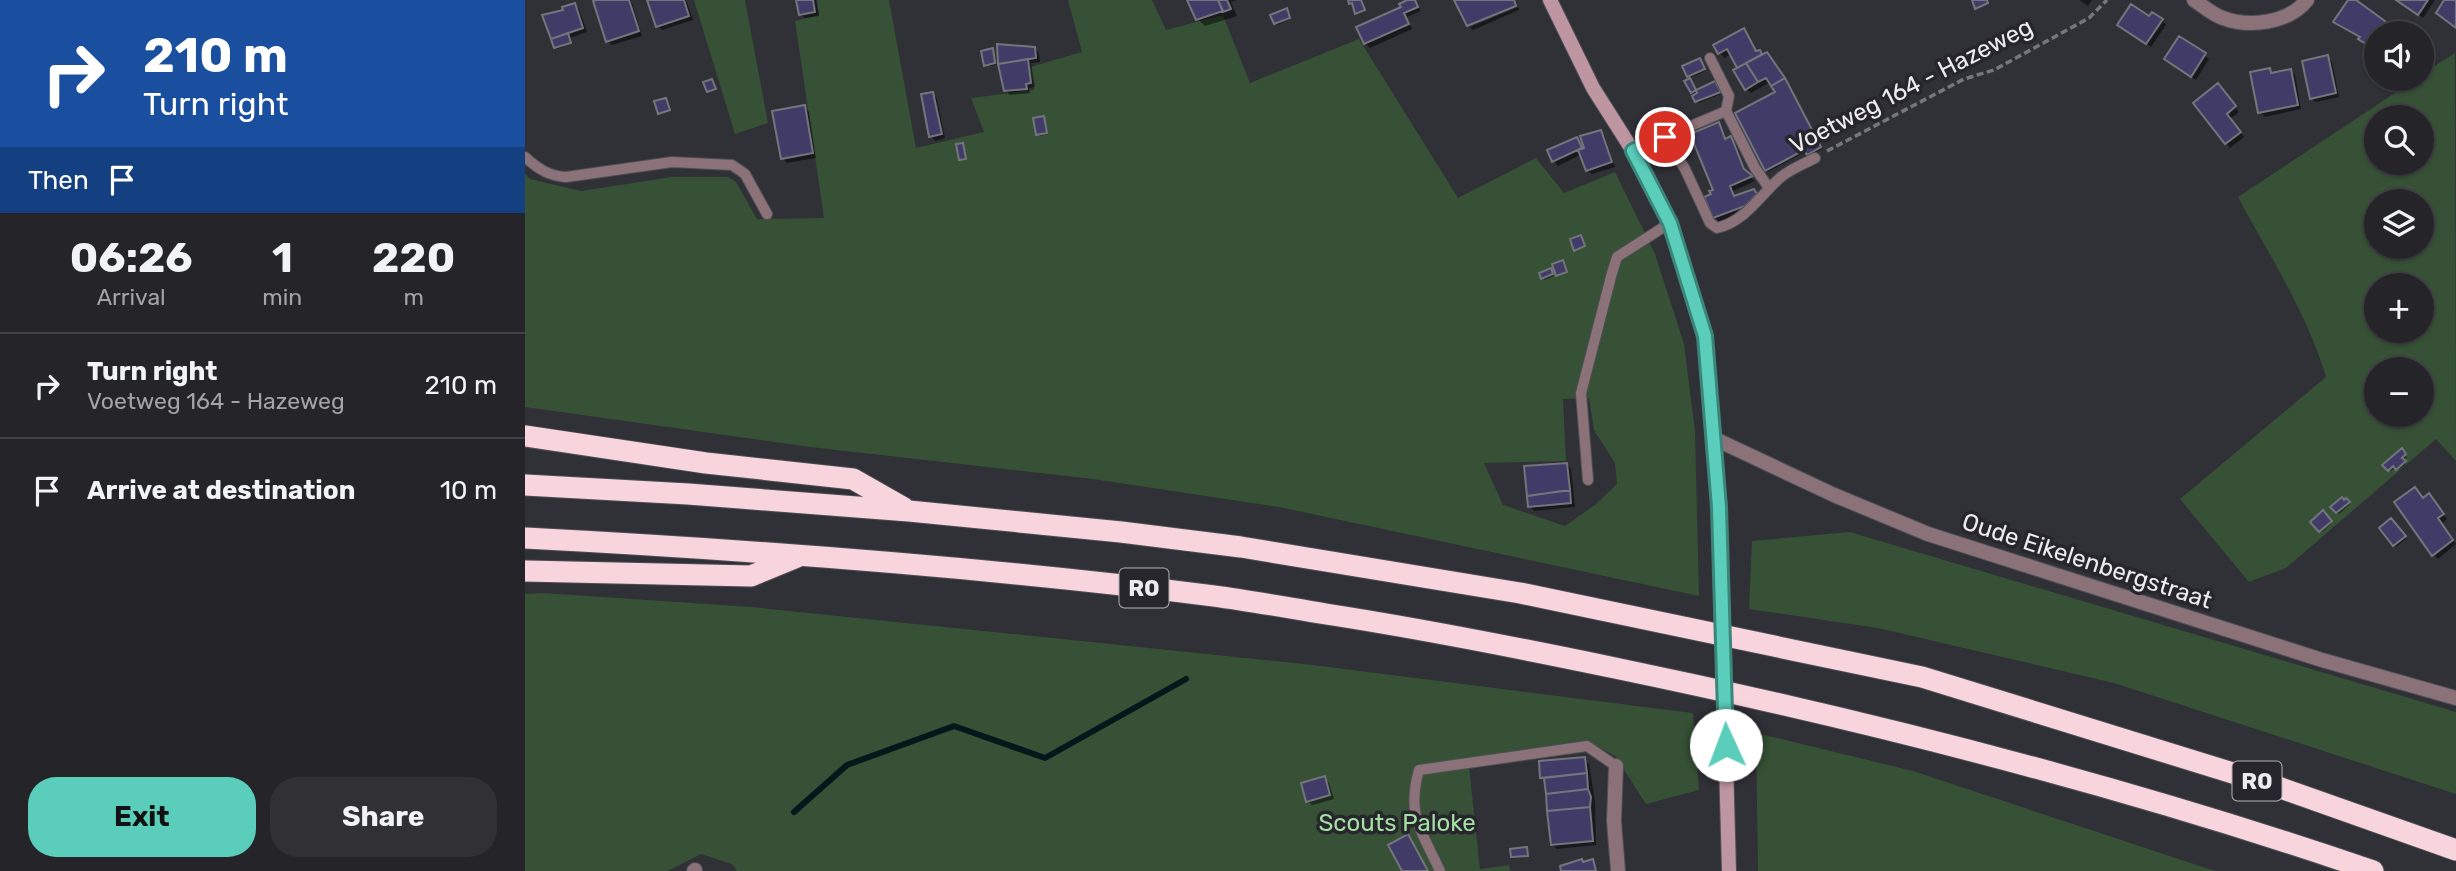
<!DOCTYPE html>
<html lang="en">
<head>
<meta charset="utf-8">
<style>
	body { margin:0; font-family:Rubik,sans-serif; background:#303035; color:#f1f3f6; height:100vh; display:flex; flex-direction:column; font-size:26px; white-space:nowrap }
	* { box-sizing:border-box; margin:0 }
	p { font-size:23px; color:#a3a4a8 }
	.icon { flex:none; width:38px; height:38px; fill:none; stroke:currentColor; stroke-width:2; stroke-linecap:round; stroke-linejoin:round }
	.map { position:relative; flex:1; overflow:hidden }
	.drawer { display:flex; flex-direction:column; background:#242429; width:525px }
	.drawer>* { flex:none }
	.guide { background:#1a4fa0; color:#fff; overflow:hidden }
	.tools { position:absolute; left:1839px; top:21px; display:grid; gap:14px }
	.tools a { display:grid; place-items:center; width:70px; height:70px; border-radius:50%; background:#242429; box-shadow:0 2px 5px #0004,0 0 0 2px #414146; font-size:35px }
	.pin { position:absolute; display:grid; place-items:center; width:60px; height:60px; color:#fff; margin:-30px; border:4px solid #fff; border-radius:50%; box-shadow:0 2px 7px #0007 }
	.me { position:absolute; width:77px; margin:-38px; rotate:358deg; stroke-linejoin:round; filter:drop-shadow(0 0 5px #0008) }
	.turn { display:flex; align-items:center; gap:24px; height:147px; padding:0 28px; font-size:32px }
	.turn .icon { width:91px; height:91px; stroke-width:2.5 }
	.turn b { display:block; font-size:49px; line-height:60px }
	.then { display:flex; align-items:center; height:66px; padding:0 28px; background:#0003; gap:14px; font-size:26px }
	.eta { display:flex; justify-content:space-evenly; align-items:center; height:119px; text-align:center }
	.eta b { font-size:42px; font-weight:700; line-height:49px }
	.button { display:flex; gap:14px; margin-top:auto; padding:14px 28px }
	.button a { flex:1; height:80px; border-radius:28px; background:#5bcebb; color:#111; font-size:28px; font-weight:700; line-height:80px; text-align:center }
	.button a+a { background:#303035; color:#f1f3f6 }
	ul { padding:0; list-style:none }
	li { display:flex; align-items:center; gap:21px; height:105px; padding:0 28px; border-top:2px solid #414146 }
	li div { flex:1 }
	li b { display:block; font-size:26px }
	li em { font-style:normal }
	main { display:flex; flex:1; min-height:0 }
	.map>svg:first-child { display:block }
	.green { fill:#365136; fill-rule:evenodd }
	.shadow { fill:#0007 }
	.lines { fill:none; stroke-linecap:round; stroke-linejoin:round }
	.stream { stroke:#03181a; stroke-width:6 }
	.building { fill:#413c67; stroke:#74747c; stroke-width:2 }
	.lane-casing { stroke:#4e4e55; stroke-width:12 }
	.street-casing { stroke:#4e4e55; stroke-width:16 }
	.secondary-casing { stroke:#4e4e55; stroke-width:16 }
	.highway-casing { stroke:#4e4e55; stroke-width:23 }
	.path { stroke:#76767c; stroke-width:3.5; stroke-dasharray:7 3.5; stroke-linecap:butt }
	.lane { stroke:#8b7278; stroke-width:10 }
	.street { stroke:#8b7278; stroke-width:14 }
	.secondary { stroke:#be96a1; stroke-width:14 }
	.highway { stroke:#f8d4dd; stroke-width:21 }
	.secondary-bridge-casing { stroke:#4e4e55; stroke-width:16; stroke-linecap:butt }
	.secondary-bridge { stroke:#be96a1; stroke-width:14 }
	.route-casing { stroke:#3b867a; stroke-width:18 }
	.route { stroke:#5bcebb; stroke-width:12 }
	.labels { text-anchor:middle; stroke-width:7; stroke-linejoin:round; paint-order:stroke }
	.shield { fill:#27262d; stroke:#b1b1b6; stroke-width:2 }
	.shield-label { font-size:23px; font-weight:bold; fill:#ececf0 }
	.street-label { font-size:24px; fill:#ececf0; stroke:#27262d }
	.park-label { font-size:24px; fill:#a4dfa3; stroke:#27262d }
</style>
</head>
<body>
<main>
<section class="drawer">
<div class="guide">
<div class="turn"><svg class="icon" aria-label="right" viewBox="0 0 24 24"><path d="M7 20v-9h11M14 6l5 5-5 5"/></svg><div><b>210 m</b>Turn right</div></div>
<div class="then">Then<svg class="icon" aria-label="arrive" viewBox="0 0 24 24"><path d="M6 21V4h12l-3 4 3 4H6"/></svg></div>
</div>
<div class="eta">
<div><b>06:26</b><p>Arrival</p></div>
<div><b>1</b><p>min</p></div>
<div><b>220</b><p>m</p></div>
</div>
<ul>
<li><svg class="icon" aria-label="right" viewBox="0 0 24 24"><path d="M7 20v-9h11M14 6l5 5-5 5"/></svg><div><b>Turn right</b><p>Voetweg 164 - Hazeweg</p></div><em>210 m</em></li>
<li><svg class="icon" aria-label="arrive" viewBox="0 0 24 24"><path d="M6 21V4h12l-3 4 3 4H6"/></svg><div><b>Arrive at destination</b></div><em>10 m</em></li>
</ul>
<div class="button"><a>Exit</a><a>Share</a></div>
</section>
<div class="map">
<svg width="1931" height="871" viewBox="0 0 1931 871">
	<rect width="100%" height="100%" fill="#303037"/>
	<path class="green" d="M169 0H220L243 123 210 134Z
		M292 0H364L391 148 459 132 446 98 509 90 505 67 557 52 543 0H627L641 30 698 15 725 83 834 39 933 198 1011 158 1039 193 1090 172 1130 254 1159 344 1170 431 1174 596 754 507 568 479 285 447 0 407V174L5 179 56 191 147 177H203L211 182 232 219 299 218 270 21 294 15ZM1064 398 1069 430 1090 463 1092 484 1070 505 1040 526 978 505 959 463 1041 461 1038 399Z
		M1930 53 1931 461 1911 439 1761 568 1724 582 1655 499 1801 377C1782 313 1744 255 1713 197L1891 79H1897V74ZM1852 117H1897V163H1852ZM1852 201H1897V247H1852ZM1852 285H1897V331H1852ZM1852 369H1897V415H1852Z
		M1325 532 1931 712V794L1589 683 1353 628 1224 609 1227 541Z
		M19 593 226 607 788 665 1168 713 1174 790 1121 804 1090 756 1061 740 943 758 955 869 984 865 985 871H212L207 864 176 854 143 871H0V594Z
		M1231 733 1388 771 1690 871H1233Z"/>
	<path class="shadow" d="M77 0H106L117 36 87 45 82 41Z
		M124 0H161L168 20 137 30 133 26Z
		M273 0H291L294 16 280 18 275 14Z
		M664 0H712L706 2 712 16 680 26 673 19Z
		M886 0 893 5 879 11V14L894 8 896 11 882 17 887 29 845 48 840 43Z
		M1554 0H1567L1563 6Z
		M1825 0 1863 26 1868 30 1866 33H1852V44L1850 43 1846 47 1836 38 1815 27 1810 22Z
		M1873 0H1910L1898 18Z
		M50 5 54 9 62 32 45 38 47 44 32 49 20 17Z
		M993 7 994 10 948 30 945 27Z
		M762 10 766 19 752 25 750 23Z
		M1625 19 1637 20 1641 25 1626 47 1599 29Z
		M1218 30 1233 53 1238 56 1264 86 1297 149 1285 155 1282 151 1243 172 1241 170 1252 93 1245 82 1226 93 1221 89 1214 68 1206 54 1199 58 1191 46Z
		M1655 38 1684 59 1671 80 1645 63Z
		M509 48 514 53 515 62 506 63 510 87 504 88 505 93 485 95 480 90Z
		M467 50 471 65 463 66 461 65Z
		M1803 57 1807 62 1814 97 1791 102 1786 98Z
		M1176 62 1180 71 1165 78 1163 76Z
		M1745 70 1748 74 1765 71 1770 75 1776 109 1740 117 1735 112Z
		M1166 82 1172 92 1191 85 1196 94 1174 103 1167 92Z
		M1697 90 1714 112 1705 119 1719 137 1705 148 1701 143Z
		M408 94 412 99 420 138 410 141 406 136Z
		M279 107 284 112 291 158 262 163 257 158Z
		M519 118 523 134 515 136 513 134Z
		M1193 124 1202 140 1206 138 1210 143 1222 174 1230 181 1208 191 1211 197 1228 195 1212 211 1215 213 1224 210 1194 222 1190 217 1182 198 1190 191Z
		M1075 132 1080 137 1090 167 1067 174 1062 170 1057 154 1033 166 1029 161 1052 139 1058 146Z
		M1027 272 1029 276 1019 280 1016 274Z
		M1876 451 1882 457 1878 460 1881 464 1874 470 1871 467 1866 471 1860 465Z
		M1042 464 1046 469 1050 507 1009 511 1005 506Z
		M1821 500 1825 504 1814 514 1808 507Z
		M1908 500 1922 519 1916 524 1931 544 1913 559 1909 555Z
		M1798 513 1807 523 1797 532 1788 522Z
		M1866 521 1881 539 1871 547 1856 528Z
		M1059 759 1064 764 1070 802 1071 845 1032 849 1027 844 1021 781 1017 777Z
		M799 778 804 783 809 799 787 805 783 801Z
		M1002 849 1004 857H987Z"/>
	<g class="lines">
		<path class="stream" d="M269 812 322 765 429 726 520 758 661 679"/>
	</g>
	<path class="building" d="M71 0H104L114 31 81 42 68 1Z
		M122 0H159L164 16 131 27Z
		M271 0H288L290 12 274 15Z
		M662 0H693L698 11 671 20Z
		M693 0H702L706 9 698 12Z
		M823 0H836L840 10 830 14 827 3 824 4Z
		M882 0H890L893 7 879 13 884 24 839 44 831 27 876 7 874 4Z
		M929 0H989L991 6 942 26Z
		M1447 0H1462L1463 3 1450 9Z
		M1823 0H1831L1864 24 1859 33H1852V44L1845 39 1841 44 1833 39 1835 37 1808 22Z
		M1871 0H1903L1893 15Z
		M1919 0H1931V28L1911 13Z
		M50 3 58 28 26 39 17 15 38 10 37 7Z
		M1606 4 1624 16 1627 12 1638 19 1621 44 1592 25Z
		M762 8 765 18 749 24 745 15Z
		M1219 28 1231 51 1235 50 1237 54 1212 68 1202 49 1193 54 1188 45Z
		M43 33 46 43 29 48 26 39Z
		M1654 36 1681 53 1666 77 1639 59Z
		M472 44 510 47 511 58 473 64Z
		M468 48 470 63 459 66 456 51Z
		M1242 52 1260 78 1246 86 1241 78 1233 82 1221 63Z
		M1803 55 1811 93 1785 99 1777 61Z
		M1175 58 1180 69 1162 77 1157 66Z
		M503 59 506 83 501 84 502 89 479 91 473 64Z
		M1221 63 1233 82 1220 90 1208 70Z
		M1745 68 1746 73 1766 69 1773 105 1733 113 1725 72Z
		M1165 78 1171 90 1166 93 1159 81Z
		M1260 78 1296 147 1282 155 1279 150 1240 171 1210 113 1250 92 1246 86Z
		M187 79 191 89 182 92 178 82Z
		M1190 81 1196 92 1170 102 1167 96 1172 93 1171 90Z
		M1693 83 1711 106 1702 114 1716 132 1700 144 1668 103Z
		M408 92 417 134 404 137 396 94Z
		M141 98 145 110 133 114 129 101Z
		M280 105 288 153 256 159 247 111Z
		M519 116 522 133 511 135 508 118Z
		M1194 122 1200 139 1206 136 1219 169 1228 176 1205 186 1209 196 1229 189 1232 194 1220 206 1188 218 1179 197 1186 194 1184 191 1188 190 1165 134Z
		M1076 130 1087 162 1061 171 1053 150 1059 148 1055 136Z
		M1052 137 1057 148 1027 162 1022 150Z
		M438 143 441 159 434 160 431 144Z
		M1056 235 1060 246 1049 251 1045 239Z
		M1038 260 1042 272 1031 276 1027 264Z
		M1026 268 1028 274 1016 279 1014 273Z
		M1877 448 1881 454 1877 458 1881 461 1871 470 1868 466 1863 471 1857 465Z
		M1042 463 1045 490 1002 496 999 466Z
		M1890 487 1898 498 1904 493 1919 514 1913 518 1928 540 1907 556 1869 502Z
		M1045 490 1046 503 1003 507 1002 496Z
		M1817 497 1819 500 1821 498 1825 502 1811 513 1805 507Z
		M1798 510 1807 521 1794 532 1785 522Z
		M1866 518 1881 536 1868 546 1854 528Z
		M1060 757 1062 773 1015 778 1014 761Z
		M1062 773 1063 789 1021 794 1019 778Z
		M800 776 805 795 781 802 776 783Z
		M1063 789 1066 797 1065 807 1022 811 1021 794Z
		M1065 807 1068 841 1026 845 1022 811Z
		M883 834 903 871H877L863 845Z
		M1002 847 1003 856 986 857 985 849Z
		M1057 859 1058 862 1068 859 1071 871H1036L1035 866Z"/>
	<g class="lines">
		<defs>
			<path id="lane" d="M1185 58 1204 96 1201 111
				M1140 137 1201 111 1230 168 1244 188
				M1108 151 1140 137 1160 169 1185 223 1192 228C1221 221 1235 195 1256 177 1266 169 1279 164 1290 158
				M0 157C13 169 24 176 41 177L147 162 207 165 220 174 242 214
				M1063 480 1056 393 1087 273 1092 257 1145 223
				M915 871C897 831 881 816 894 770L1062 746 1091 766"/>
			<path id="street" d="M1669 0C1678 6 1688 15 1698 18 1724 28 1764 23 1782 0
				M1190 439 1309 495 1403 534 1797 660 1931 698
				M1091 766 1089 821 1093 871
				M169 871 170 870"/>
			<path id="secondary" d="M1025 0 1068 88 1108 151 1145 223 1180 336 1194 507
				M1202 798 1204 871"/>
			<path id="highway" d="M0 436 181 463 328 479 379 508
				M0 485 163 494 384 511 596 532 716 547 995 593 1397 677 1753 787 1931 850
				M0 538C230 550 460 567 689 596 726 601 764 608 801 614 898 629 994 648 1090 668 1346 721 1600 786 1848 871
				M0 571 226 576 272 557"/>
		</defs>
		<use href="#lane" class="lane-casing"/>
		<use href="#street" class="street-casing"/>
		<use href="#secondary" class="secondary-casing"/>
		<use href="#highway" class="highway-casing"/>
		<path class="path" d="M1302 151 1439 79 1469 70 1564 18 1582 0"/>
		<use href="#lane" class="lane"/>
		<use href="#street" class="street"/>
		<use href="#secondary" class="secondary"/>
		<use href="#highway" class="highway"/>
		<defs>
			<path id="secondary-bridge" d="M1194 507 1202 798"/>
		</defs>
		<use href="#secondary-bridge" class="secondary-bridge-casing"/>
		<use href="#secondary-bridge" class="secondary-bridge"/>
	</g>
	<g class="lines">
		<defs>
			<path id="route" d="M1140 137 1108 151 1145 223 1180 336 1194 507 1201 745"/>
		</defs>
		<use href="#route" class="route-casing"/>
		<use href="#route" class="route"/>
	</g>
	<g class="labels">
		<g class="shield">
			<rect x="594.5" y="568.5" width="49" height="39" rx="5"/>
			<rect x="1707.5" y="761.5" width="49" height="39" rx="5"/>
		</g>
		<g class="shield-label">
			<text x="619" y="596">R0</text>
			<text x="1732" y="789">R0</text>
		</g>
		<g class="street-label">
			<text transform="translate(1386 86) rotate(-27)" y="8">Voetweg 164 - Hazeweg</text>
			<text transform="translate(1562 561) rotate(18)" y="8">Oude Eikelenbergstraat</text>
		</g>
		<g class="park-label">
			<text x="872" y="831">Scouts Paloke</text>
		</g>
	</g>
</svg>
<div class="tools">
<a><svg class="icon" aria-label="sound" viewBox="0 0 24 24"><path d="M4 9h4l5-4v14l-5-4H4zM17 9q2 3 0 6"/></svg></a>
<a><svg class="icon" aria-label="search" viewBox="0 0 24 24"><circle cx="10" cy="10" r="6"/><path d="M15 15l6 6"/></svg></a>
<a><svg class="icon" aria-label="layers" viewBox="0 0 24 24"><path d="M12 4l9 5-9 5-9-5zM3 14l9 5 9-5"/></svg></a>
<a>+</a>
<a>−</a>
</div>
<div class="pin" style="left:1140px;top:137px;background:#d93025"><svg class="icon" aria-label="arrive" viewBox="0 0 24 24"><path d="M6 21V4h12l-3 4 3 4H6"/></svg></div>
<svg class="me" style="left:1201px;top:745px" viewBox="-20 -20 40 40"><circle r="19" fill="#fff"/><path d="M0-13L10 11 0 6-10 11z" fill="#5bcebb"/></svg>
</div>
</main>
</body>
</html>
